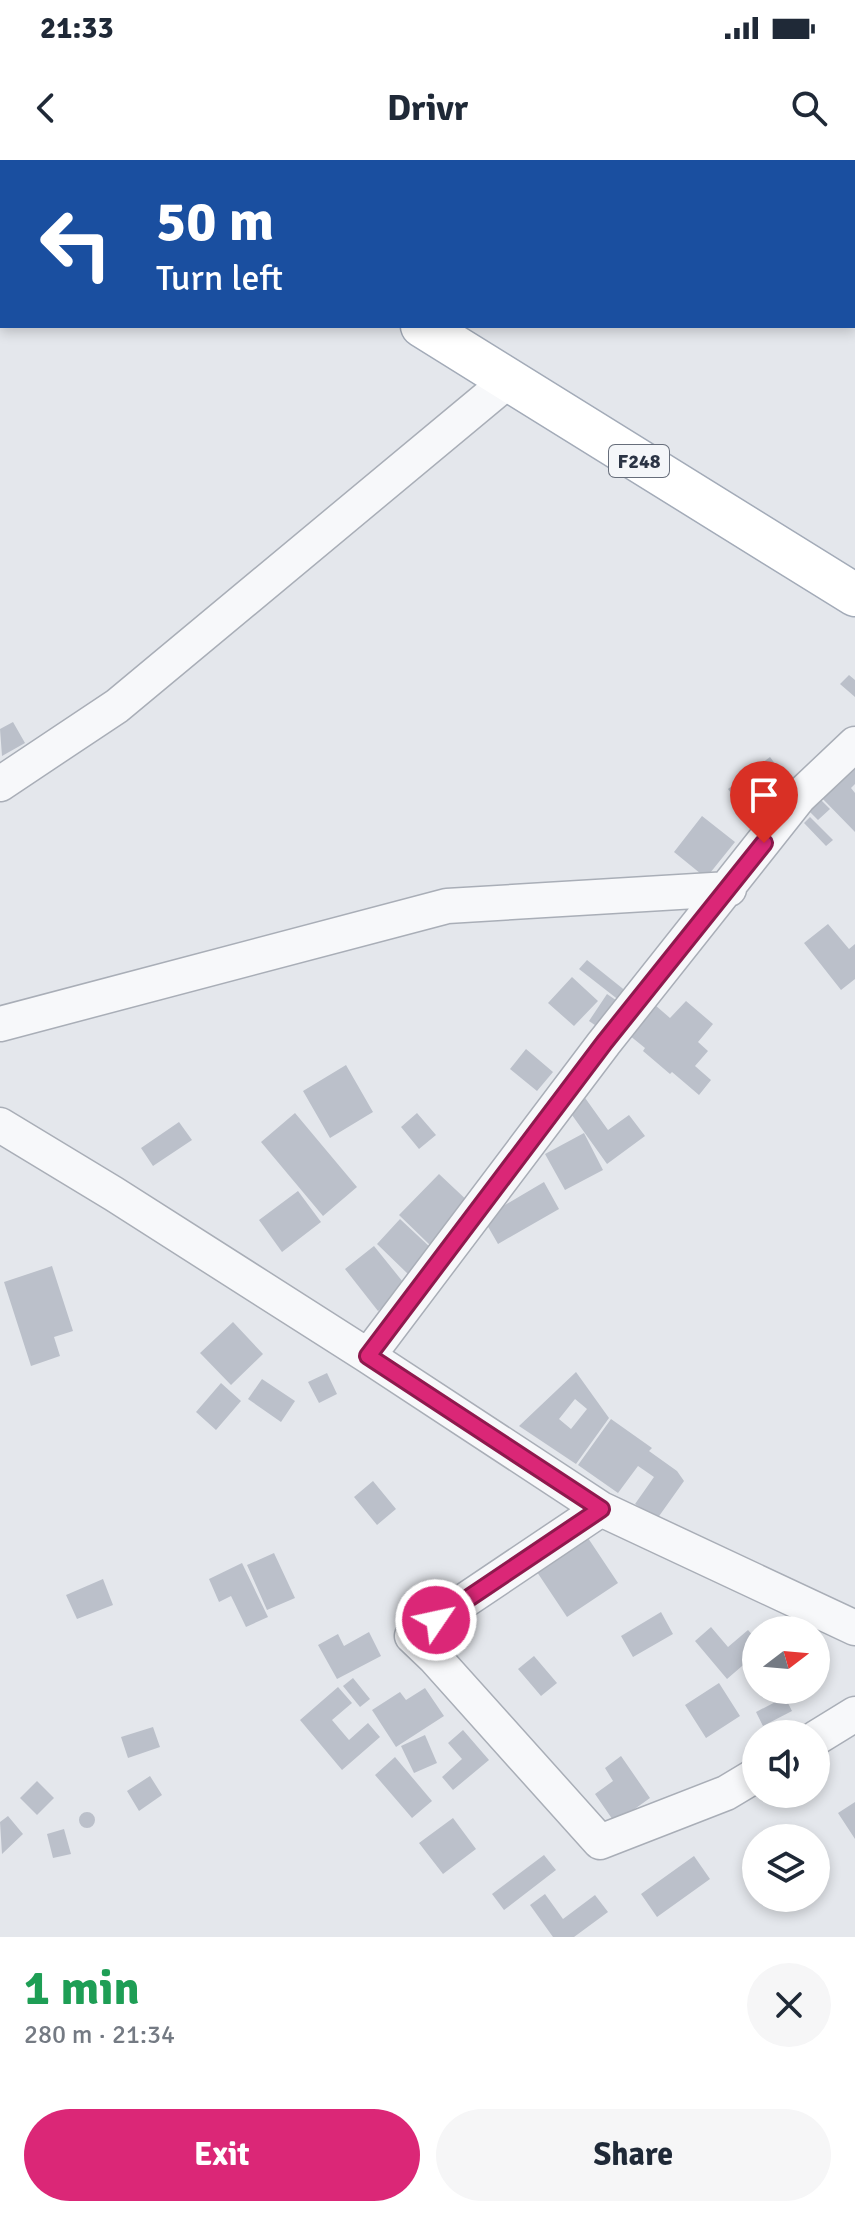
<!DOCTYPE html>
<html lang="en">
<head>
<meta charset="utf-8">
<style>
	body { margin:0; font-family:Signika,sans-serif; background:#f6f6f7; color:#1f2937; height:100vh; display:flex; flex-direction:column; font-size:30px; white-space:nowrap }
	* { box-sizing:border-box; margin:0 }
	p { font-size:26px; color:#747a83 }
	.icon { flex:none; width:44px; height:44px; fill:none; stroke:currentColor; stroke-width:2; stroke-linecap:round; stroke-linejoin:round }
	.map { position:relative; height:1777px; overflow:hidden }
	.sheet { display:flex; flex-direction:column; background:#fff; flex:1 }
	.sheet>* { flex:none }
	.guide { position:absolute; left:0px; top:0px; width:856px; height:168px; box-shadow:0 4px 12px #0003; background:#1a4fa0; color:#fff; overflow:hidden }
	.needle { width:52px; rotate:74deg }
	.controls { position:absolute; left:742px; top:1456px; display:grid; gap:16px }
	.controls a { display:grid; place-items:center; width:88px; height:88px; border-radius:50%; background:#fff; box-shadow:0 4px 12px #0003; font-size:40px }
	.pin { position:absolute; display:grid; place-items:center; width:68px; height:68px; color:#fff; margin:-82px -34px; border-radius:50% 50% 50% 0; rotate:-45deg; box-shadow:0 0 8px #0007 }
	.pin .icon { rotate:45deg }
	.me { position:absolute; width:88px; margin:-44px; rotate:56deg; stroke-linejoin:round; filter:drop-shadow(0 0 6px #0008) }
	.turn { display:flex; align-items:center; gap:28px; height:168px; padding:0 24px; font-size:36px }
	.turn .icon { width:104px; height:104px; stroke-width:2.5 }
	.turn b { display:block; font-size:56px; line-height:68px }
	.round { display:grid; place-items:center; flex:none; width:84px; height:84px; border-radius:42px; background:#f6f6f7 }
	.overview { display:flex; align-items:center; justify-content:space-between; height:136px; padding:0 24px }
	h1 { font-size:48px; font-weight:800; line-height:60px; color:#1e9e55 }
	.primary-button { display:flex; gap:16px; margin-top:auto; padding:16px 24px }
	.primary-button a { flex:1; height:92px; border-radius:48px; background:#db2777; color:#fff; font-size:32px; font-weight:800; line-height:92px; text-align:center }
	.primary-button a+a { background:#f6f6f7; color:#1f2937 }
	.status { display:flex; justify-content:space-between; align-items:center; height:56px; padding:0 40px; background:#fff; direction:ltr }
	.status svg { height:22px; fill:currentColor }
	header { display:flex; justify-content:space-between; align-items:center; height:104px; padding:0 24px; background:#fff; font-size:36px; font-weight:800 }
	.map>svg:first-child { display:block }
	.building { fill:#bbc0ca; fill-rule:evenodd }
	.lines { fill:none; stroke-linecap:round; stroke-linejoin:round }
	.minor-casing { stroke:#a9aeb7; stroke-width:37 }
	.major-casing { stroke:#a3abb8; stroke-width:45 }
	.minor { stroke:#f7f8fa; stroke-width:34 }
	.major { stroke:#fff; stroke-width:42 }
	.route-casing { stroke:#8e194d; stroke-width:20 }
	.route { stroke:#db2777; stroke-width:14 }
	.labels { text-anchor:middle; stroke-width:6; stroke-linejoin:round; paint-order:stroke }
	.shield { fill:#f4f6f9; stroke:#676e7b; stroke-width:2 }
	.shield-label { font-size:20px; font-weight:bold; fill:#2b3445 }
</style>
</head>
<body>
<div class="status"><b>21:33</b><svg viewBox="0 0 49 12"><path d="M0 12V9h3v3zM5 12V6h3v6zM10 12V3h3v9zM15 12V0h3v12zM26 1h20v11H26zM47 4h2v5h-2z"/></svg></div>
<header><svg class="icon" aria-label="back" viewBox="0 0 24 24"><path d="M15 5l-7 7 7 7"/></svg>Drivr<svg class="icon" aria-label="search" viewBox="0 0 24 24"><circle cx="10" cy="10" r="6"/><path d="M15 15l6 6"/></svg></header>
<div class="map">
<svg width="855" height="1777" viewBox="0 0 855 1777">
	<rect width="100%" height="100%" fill="#e4e7ec"/>
	<path class="building" d="M849 515 855 520V537L840 524Z
		M13 562 25 583 2 596 0 569Z
		M770 597 796 632 754 664 728 629Z
		M855 599V624L851 628 855 633V672L819 635Z
		M819 638 830 649 818 660 807 649Z
		M702 656 735 682 706 718 674 692Z
		M810 657 833 680 826 686 804 663Z
		M828 764 849 789 855 784V819L841 830 804 783Z
		M587 800 627 832 620 841 579 809Z
		M572 817 598 841 574 866 548 843Z
		M607 834 623 845 605 872 589 861Z
		M686 841 713 864 698 882 708 891 695 906 711 920 699 935 672 912 670 914 643 891 645 888 629 875 655 845 670 858Z
		M526 889 553 912 537 931 510 909Z
		M346 905 373 952 330 978 303 931Z
		M583 935 608 970 629 955 645 976 607 1004 567 948Z
		M295 953 357 1027 323 1056 261 982Z
		M417 953 436 975 419 989 401 967Z
		M179 962 192 980 153 1006 141 988Z
		M584 973 603 1010 565 1030 545 994Z
		M439 1014 472 1045 432 1087 399 1055Z
		M544 1022 559 1049 498 1084 483 1058Z
		M298 1031 321 1062 282 1092 259 1060Z
		M400 1059 432 1089 408 1114 377 1084Z
		M374 1086 407 1127 378 1151 345 1109Z
		M52 1106 73 1171 54 1177 60 1196 31 1206 4 1122Z
		M233 1162 263 1194 231 1225 200 1193Z
		M576 1212 609 1258 576 1304 519 1266ZM575 1239 587 1249 571 1269 559 1259Z
		M327 1213 337 1234 319 1243 308 1222Z
		M262 1219 295 1241 281 1262 248 1239Z
		M221 1223 241 1241 216 1270 196 1252Z
		M611 1259 652 1288 649 1291 677 1311 684 1321 657 1359 635 1344 654 1317 638 1306 618 1333 578 1305Z
		M373 1321 396 1349 377 1365 354 1337Z
		M588 1378 618 1423 567 1457 537 1412Z
		M274 1393 295 1438 267 1450 247 1405Z
		M242 1403 268 1457 246 1467 231 1436 219 1442 209 1419Z
		M103 1419 113 1445 77 1459 66 1435Z
		M661 1452 673 1474 633 1497 621 1476Z
		M711 1467 728 1487 748 1470 756 1479V1494L727 1519 695 1481Z
		M369 1472 381 1496 337 1519 318 1485 338 1474 344 1486Z
		M534 1496 557 1523 541 1536 518 1509Z
		M353 1518 370 1539 360 1547 343 1526Z
		M719 1523 740 1556 706 1578 685 1545Z
		M338 1527 352 1543 332 1560 349 1580 368 1563 380 1577 342 1610 300 1560Z
		M425 1528 444 1556 396 1587 372 1550 400 1532 406 1540Z
		M785 1537 792 1551 763 1566 756 1552Z
		M153 1567 160 1587 128 1598 121 1577Z
		M463 1570 489 1600 453 1630 442 1617 462 1599 448 1583Z
		M425 1575 437 1603 414 1613 401 1586Z
		M621 1596 650 1638 615 1663 595 1634 613 1621 605 1608Z
		M395 1597 432 1641 412 1658 375 1615Z
		M150 1616 162 1635 139 1651 127 1631Z
		M37 1621 54 1638 37 1655 20 1638Z
		M855 1642V1679L838 1653Z
		M79 1660a8 8 0 1 1 16 0a8 8 0 1 1-16 0Z
		M8 1656 23 1674 2 1694 0 1662Z
		M453 1658 476 1689 443 1714 419 1683Z
		M64 1669 71 1694 53 1698 47 1674Z
		M544 1695 556 1710 504 1750 492 1734Z
		M694 1696 710 1719 657 1757 641 1734Z
		M545 1734 563 1759 595 1735 608 1752 574 1777H553L530 1745Z"/>
	<g class="lines">
		<defs>
			<path id="minor" d="M0 624 117 546 509 220
				M0 864 447 746 729 729
				M0 965 114 1034 368 1196 601 1349 855 1468
				M368 1196 604 883 799 637 855 584
				M601 1349 412 1476 434 1497 600 1682 726 1633 756 1615
				M816 1578 855 1554"/>
			<path id="major" d="M155 0 159 2
				M422 166 855 435"/>
		</defs>
		<use href="#minor" class="minor-casing"/>
		<use href="#major" class="major-casing"/>
		<use href="#minor" class="minor"/>
		<use href="#major" class="major"/>
	</g>
	<g class="lines">
		<defs>
			<path id="route" d="M436 1460 601 1349 368 1196 604 883 764 683"/>
		</defs>
		<use href="#route" class="route-casing"/>
		<use href="#route" class="route"/>
	</g>
	<g class="labels">
		<rect class="shield" x="609" y="285" width="60" height="32" rx="6"/>
		<g class="shield-label">
			<text x="639" y="308">F248</text>
		</g>
	</g>
</svg>
<div class="controls">
<a><svg class="needle" viewBox="-14 -14 28 28"><path d="M0-13l5 13h-10z" fill="#e53935"/><path d="M0 13l5-13h-10z" fill="#747a83"/></svg></a>
<a><svg class="icon" aria-label="sound" viewBox="0 0 24 24"><path d="M4 9h4l5-4v14l-5-4H4zM17 9q2 3 0 6"/></svg></a>
<a><svg class="icon" aria-label="layers" viewBox="0 0 24 24"><path d="M12 4l9 5-9 5-9-5zM3 14l9 5 9-5"/></svg></a>
</div>
<div class="pin" style="left:764px;top:683px;background:#d93025"><svg class="icon" aria-label="arrive" viewBox="0 0 24 24"><path d="M6 21V4h12l-3 4 3 4H6"/></svg></div>
<svg class="me" style="left:436px;top:1460px" viewBox="-20 -20 40 40"><circle r="17" fill="#db2777" stroke="#fff" stroke-width="3"/><path d="M0-11L8 9 0 5-8 9z" fill="#fff"/></svg>
<div class="guide">
<div class="turn"><svg class="icon" aria-label="left" viewBox="0 0 24 24"><path d="M17 20v-9H6M10 6l-5 5 5 5"/></svg><div><b>50 m</b>Turn left</div></div>
</div>
</div>
<section class="sheet">
<div class="overview"><div><h1>1 min</h1><p>280 m · 21:34</p></div><a class="round"><svg class="icon" aria-label="close" viewBox="0 0 24 24"><path d="M6 6l12 12M18 6L6 18"/></svg></a></div>
<div class="primary-button"><a>Exit</a><a>Share</a></div>
</section>
</body>
</html>
